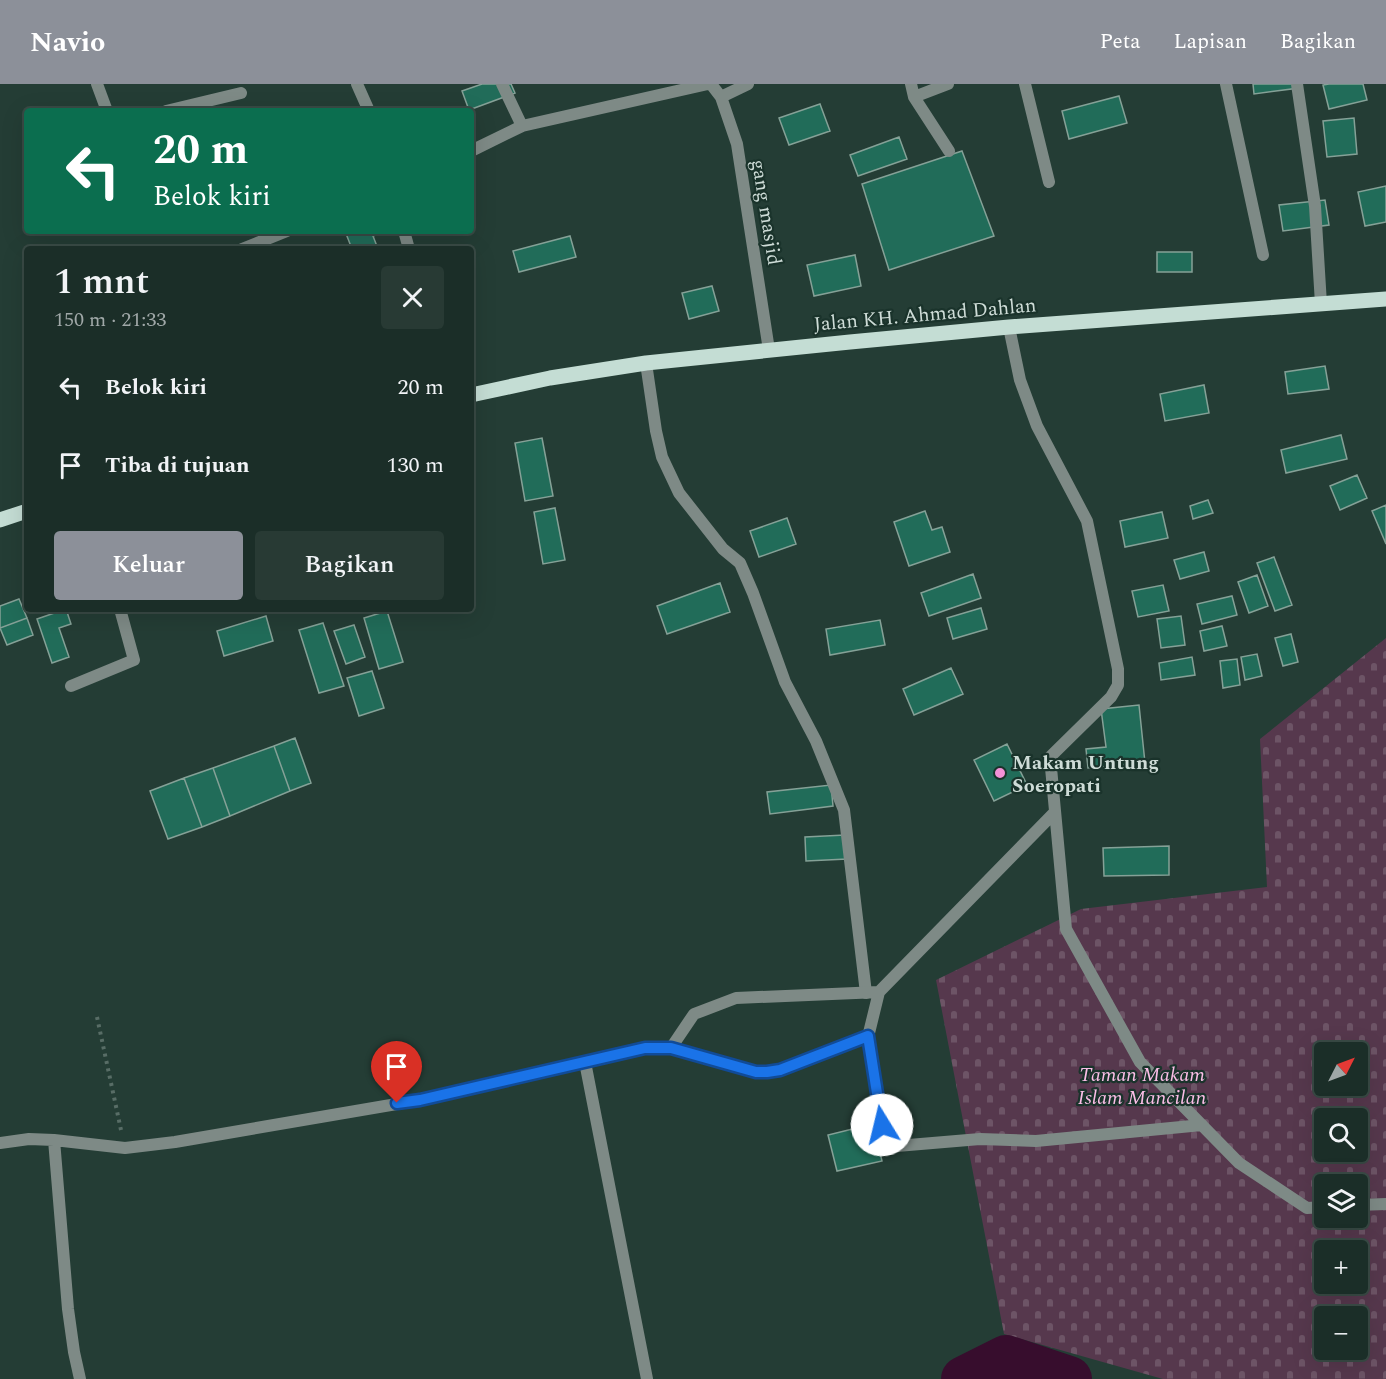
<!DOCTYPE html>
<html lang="id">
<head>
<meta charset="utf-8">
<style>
	body { margin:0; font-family:Spectral,serif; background:#283a34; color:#f1f3f6; height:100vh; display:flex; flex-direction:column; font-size:22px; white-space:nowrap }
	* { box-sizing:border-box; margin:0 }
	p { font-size:20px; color:#a0a8a8 }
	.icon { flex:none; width:33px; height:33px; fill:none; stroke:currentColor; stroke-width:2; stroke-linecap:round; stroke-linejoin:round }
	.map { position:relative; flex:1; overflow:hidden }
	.sheet { position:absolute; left:24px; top:162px; width:450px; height:366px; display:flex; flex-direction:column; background:#1b2e28; border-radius:6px; box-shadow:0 6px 24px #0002,0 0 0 2px #394a45 }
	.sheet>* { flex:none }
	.guide { position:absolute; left:24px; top:24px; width:450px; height:126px; border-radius:6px; box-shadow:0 6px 24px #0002,0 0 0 2px #394a45; background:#0b6e4f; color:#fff; overflow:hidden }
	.needle { width:39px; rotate:48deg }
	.buttons { position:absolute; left:1314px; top:958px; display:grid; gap:12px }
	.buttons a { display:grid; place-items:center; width:54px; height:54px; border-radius:6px; background:#1b2e28; box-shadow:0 6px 24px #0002,0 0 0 2px #394a45; font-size:30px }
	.pin { position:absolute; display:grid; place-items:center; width:51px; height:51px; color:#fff; margin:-62px -26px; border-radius:50% 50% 50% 0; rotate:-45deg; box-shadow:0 0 6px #0007 }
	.pin .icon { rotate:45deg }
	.me { position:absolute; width:66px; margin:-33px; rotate:351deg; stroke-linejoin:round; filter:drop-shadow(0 0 4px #0008) }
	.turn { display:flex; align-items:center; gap:21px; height:126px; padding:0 30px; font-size:27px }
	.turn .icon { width:78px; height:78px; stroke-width:2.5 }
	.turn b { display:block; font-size:42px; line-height:51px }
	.round { display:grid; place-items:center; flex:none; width:63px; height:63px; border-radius:6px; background:#283a34 }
	.head { display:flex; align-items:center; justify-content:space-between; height:102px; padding:0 30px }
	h1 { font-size:36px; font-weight:600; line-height:45px }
	.button { display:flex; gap:12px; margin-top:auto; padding:12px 30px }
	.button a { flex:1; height:69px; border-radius:6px; background:#8c9099; color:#fff; font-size:24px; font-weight:600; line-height:69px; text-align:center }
	.button a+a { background:#283a34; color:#f1f3f6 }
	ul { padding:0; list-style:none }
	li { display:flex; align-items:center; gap:18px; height:78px; padding:0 30px }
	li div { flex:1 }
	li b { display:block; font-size:22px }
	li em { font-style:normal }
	header { display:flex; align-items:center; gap:36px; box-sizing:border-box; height:84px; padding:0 30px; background:#8c9099; color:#fff }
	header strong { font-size:28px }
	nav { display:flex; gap:33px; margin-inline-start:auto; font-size:21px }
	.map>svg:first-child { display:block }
	.cemetery { fill:url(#cemetery-stones); fill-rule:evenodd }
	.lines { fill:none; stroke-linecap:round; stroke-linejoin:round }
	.river { stroke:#370d2d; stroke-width:46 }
	.building { fill:#216c59; stroke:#85a197; stroke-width:1.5 }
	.path { stroke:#586d66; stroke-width:4; stroke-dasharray:3 4.5; stroke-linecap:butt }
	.lane { stroke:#7e8a86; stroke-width:12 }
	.street { stroke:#7e8a86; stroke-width:12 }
	.primary { stroke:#c4ddd4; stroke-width:15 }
	.route-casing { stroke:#114b97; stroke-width:15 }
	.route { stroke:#1a73e8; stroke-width:10 }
	.poi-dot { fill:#f391d6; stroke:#1a332b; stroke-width:2 }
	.labels { text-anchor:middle; stroke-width:4.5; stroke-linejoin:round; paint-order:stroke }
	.street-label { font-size:20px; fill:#cedcd7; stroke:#1a332b }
	.poi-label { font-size:20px; font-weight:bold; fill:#cedcd7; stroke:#1a332b; text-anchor:start }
	.park-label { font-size:20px; font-style:italic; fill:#fbbee7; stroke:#1a332b }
</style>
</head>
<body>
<header>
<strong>Navio</strong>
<nav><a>Peta</a><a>Lapisan</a><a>Bagikan</a></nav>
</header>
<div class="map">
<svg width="1386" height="1295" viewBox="0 0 1386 1295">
	<defs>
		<pattern id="cemetery-stones" width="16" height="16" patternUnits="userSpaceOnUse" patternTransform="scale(1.5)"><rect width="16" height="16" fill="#56384d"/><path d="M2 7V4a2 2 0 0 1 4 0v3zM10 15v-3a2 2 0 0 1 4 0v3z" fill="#6d5466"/></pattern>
	</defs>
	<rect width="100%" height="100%" fill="#243d35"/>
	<path class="cemetery" d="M1386 554V1295H1163L1004 1250 936 896 1081 825 1267 803 1260 655ZM1324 969H1358V1002H1324ZM1324 1035H1358V1068H1324ZM1324 1101H1358V1134H1324ZM1324 1167H1358V1200H1324ZM1324 1233H1358V1266H1324Z"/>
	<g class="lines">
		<path class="river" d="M964 1295 1006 1274 1069 1295"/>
	</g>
	<path class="building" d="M482 0H511L515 9 469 26 462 7Z
		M1253 0H1298L1299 4 1254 10Z
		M1329 0H1363L1367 16 1329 25 1323 1Z
		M1119 12 1127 39 1069 55 1062 27Z
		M820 20 830 47 789 61 779 34Z
		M1354 34 1357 70 1327 73 1323 37Z
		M899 53 907 75 858 92 850 71Z
		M962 67 994 152 889 186 862 100Z
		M1386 102V138L1365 142 1358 108Z
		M1325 116 1329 141 1283 147 1279 121Z
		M345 147H386L373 152 378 165H352Z
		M570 152 576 173 519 188 513 167Z
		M1157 168H1192V188H1157Z
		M855 171 861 202 814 212 807 181Z
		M712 202 719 227 689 235 682 209Z
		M1325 282 1329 305 1288 310 1285 288Z
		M1204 301 1209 329 1165 337 1160 310Z
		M1341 351 1347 375 1286 389 1281 366Z
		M542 354 553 412 525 417 515 359Z
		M1357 391 1367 414 1340 426 1330 402Z
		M1208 416 1213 429 1193 435 1190 422Z
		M1386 421V460L1372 427Z
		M555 424 565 476 543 480 534 428Z
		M925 427 932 446 942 443 950 468 909 482 894 438Z
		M1162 428 1168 454 1125 463 1120 437Z
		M787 434 796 460 759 473 750 447Z
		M1204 468 1209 487 1180 495 1174 476Z
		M1274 473 1292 521 1275 527 1257 479Z
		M973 490 981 514 929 532 921 509Z
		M1257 491 1268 522 1249 529 1238 498Z
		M720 499 730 528 667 550 657 522Z
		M1163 501 1169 527 1138 533 1132 507Z
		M1232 512 1237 531 1202 540 1197 520Z
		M19 515 27 534 0 544V522Z
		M981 524 987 545 953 555 947 534Z
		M66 525 71 540 59 544 69 573 52 579 37 535Z
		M387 527 403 578 379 585 364 534Z
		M266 532 273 557 224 572 217 547Z
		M1181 532 1185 561 1161 564 1157 535Z
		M27 534 33 551 7 561 0 544Z
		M880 536 885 561 830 571 826 545Z
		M323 539 344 602 319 609 299 546Z
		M354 541 365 573 346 580 334 547Z
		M1222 542 1227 562 1204 567 1200 547Z
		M1291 550 1298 578 1283 582 1275 554Z
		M1257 570 1262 592 1245 596 1241 573Z
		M1192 573 1195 591 1161 596 1159 579Z
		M1237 575 1240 601 1223 604 1220 577Z
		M951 584 963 610 914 631 903 605Z
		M372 587 384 624 359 632 347 594Z
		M1139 621 1145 679 1088 684 1086 665 1106 663 1101 625Z
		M295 654 311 699 290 707 274 662Z
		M1007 660 1027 701 994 717 974 676Z
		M274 662 290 707 230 732 213 684Z
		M213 684 230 732 202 743 184 694Z
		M184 694 202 743 168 755 150 707Z
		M831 701 833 722 770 730 767 708Z
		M845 751 847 775 806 777 805 753Z
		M1169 762V791L1104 792 1103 764Z
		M873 1040 882 1077 837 1087 828 1051Z"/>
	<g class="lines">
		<path class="path" d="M97 933 121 1046"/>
		<path class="lane" d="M97 0 107 27
			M502 0 522 42
			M711 0 721 13 737 60 769 266
			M911 0 914 13 949 67
			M1025 0 1049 98
			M1226 0 1263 171
			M1297 0 1315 122 1321 220
			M721 13 748 0
			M914 13 948 0
			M166 27 241 9
			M471 67 522 42 708 0
			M242 165 287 147
			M646 279 656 347 662 373 679 409 723 465 740 479 753 509 785 598 816 657 844 726 866 909
			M71 602 134 576 120 525"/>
		<path class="street" d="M357 0 369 27
			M404 147 409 165
			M1009 243 1020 296 1037 342 1087 437 1118 585V601L1111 613 1050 673 1066 845 1140 978 1239 1079 1307 1124 1324 1123
			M879 908 868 953 885 1063 980 1055 1036 1057 1202 1041
			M671 964 694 930 736 914 879 908 1055 728
			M585 978 647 1295
			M54 1056 68 1225 74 1268 80 1295
			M0 1059 29 1055 54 1056 125 1064 175 1058 420 1016 645 964H671L756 988H767L780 986 868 953
			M1358 1121 1386 1120"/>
		<path class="primary" d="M471 311 550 294 646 279 850 258 1009 243 1386 215
			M0 436 27 427"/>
	</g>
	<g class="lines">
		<defs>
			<path id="route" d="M397 1019 420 1016 645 964H671L756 988H767L780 986 868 952 882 1041"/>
		</defs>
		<use href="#route" class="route-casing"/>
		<use href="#route" class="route"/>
	</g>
	<circle class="poi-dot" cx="1000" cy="689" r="6"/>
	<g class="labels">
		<g class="street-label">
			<text transform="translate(767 128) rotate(81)" y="7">gang masjid</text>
			<text transform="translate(925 230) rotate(-5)" y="7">Jalan KH. Ahmad Dahlan</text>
		</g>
		<g class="poi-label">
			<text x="1012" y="685">Makam Untung<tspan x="1012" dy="23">Soeropati</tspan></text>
		</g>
		<g class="park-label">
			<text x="1142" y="997">Taman Makam<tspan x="1142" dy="23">Islam Mancilan</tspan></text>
		</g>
	</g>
</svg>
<div class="buttons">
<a><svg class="needle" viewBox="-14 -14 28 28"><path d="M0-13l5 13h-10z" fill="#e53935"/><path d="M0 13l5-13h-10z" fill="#a0a8a8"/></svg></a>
<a><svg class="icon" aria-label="search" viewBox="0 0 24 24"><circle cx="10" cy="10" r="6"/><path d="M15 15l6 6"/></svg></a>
<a><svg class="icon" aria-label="layers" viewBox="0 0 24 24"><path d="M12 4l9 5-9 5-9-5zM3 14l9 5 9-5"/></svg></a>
<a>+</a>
<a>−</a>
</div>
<div class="pin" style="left:397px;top:1019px;background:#d93025"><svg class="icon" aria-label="arrive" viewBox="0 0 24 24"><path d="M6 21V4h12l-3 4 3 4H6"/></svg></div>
<svg class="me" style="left:882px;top:1041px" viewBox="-20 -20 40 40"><circle r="19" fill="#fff"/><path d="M0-13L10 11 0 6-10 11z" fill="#1a73e8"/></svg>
<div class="guide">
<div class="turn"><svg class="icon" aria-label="left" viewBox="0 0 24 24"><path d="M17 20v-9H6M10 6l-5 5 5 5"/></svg><div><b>20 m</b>Belok kiri</div></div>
</div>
<section class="sheet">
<div class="head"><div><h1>1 mnt</h1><p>150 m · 21:33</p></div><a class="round"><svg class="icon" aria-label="close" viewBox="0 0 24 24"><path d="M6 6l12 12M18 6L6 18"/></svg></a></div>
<ul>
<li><svg class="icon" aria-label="left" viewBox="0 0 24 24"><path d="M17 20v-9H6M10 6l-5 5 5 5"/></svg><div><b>Belok kiri</b></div><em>20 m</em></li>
<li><svg class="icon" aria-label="arrive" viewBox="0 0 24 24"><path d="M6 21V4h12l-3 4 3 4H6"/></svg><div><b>Tiba di tujuan</b></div><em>130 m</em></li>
</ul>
<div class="button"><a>Keluar</a><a>Bagikan</a></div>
</section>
</div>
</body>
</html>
